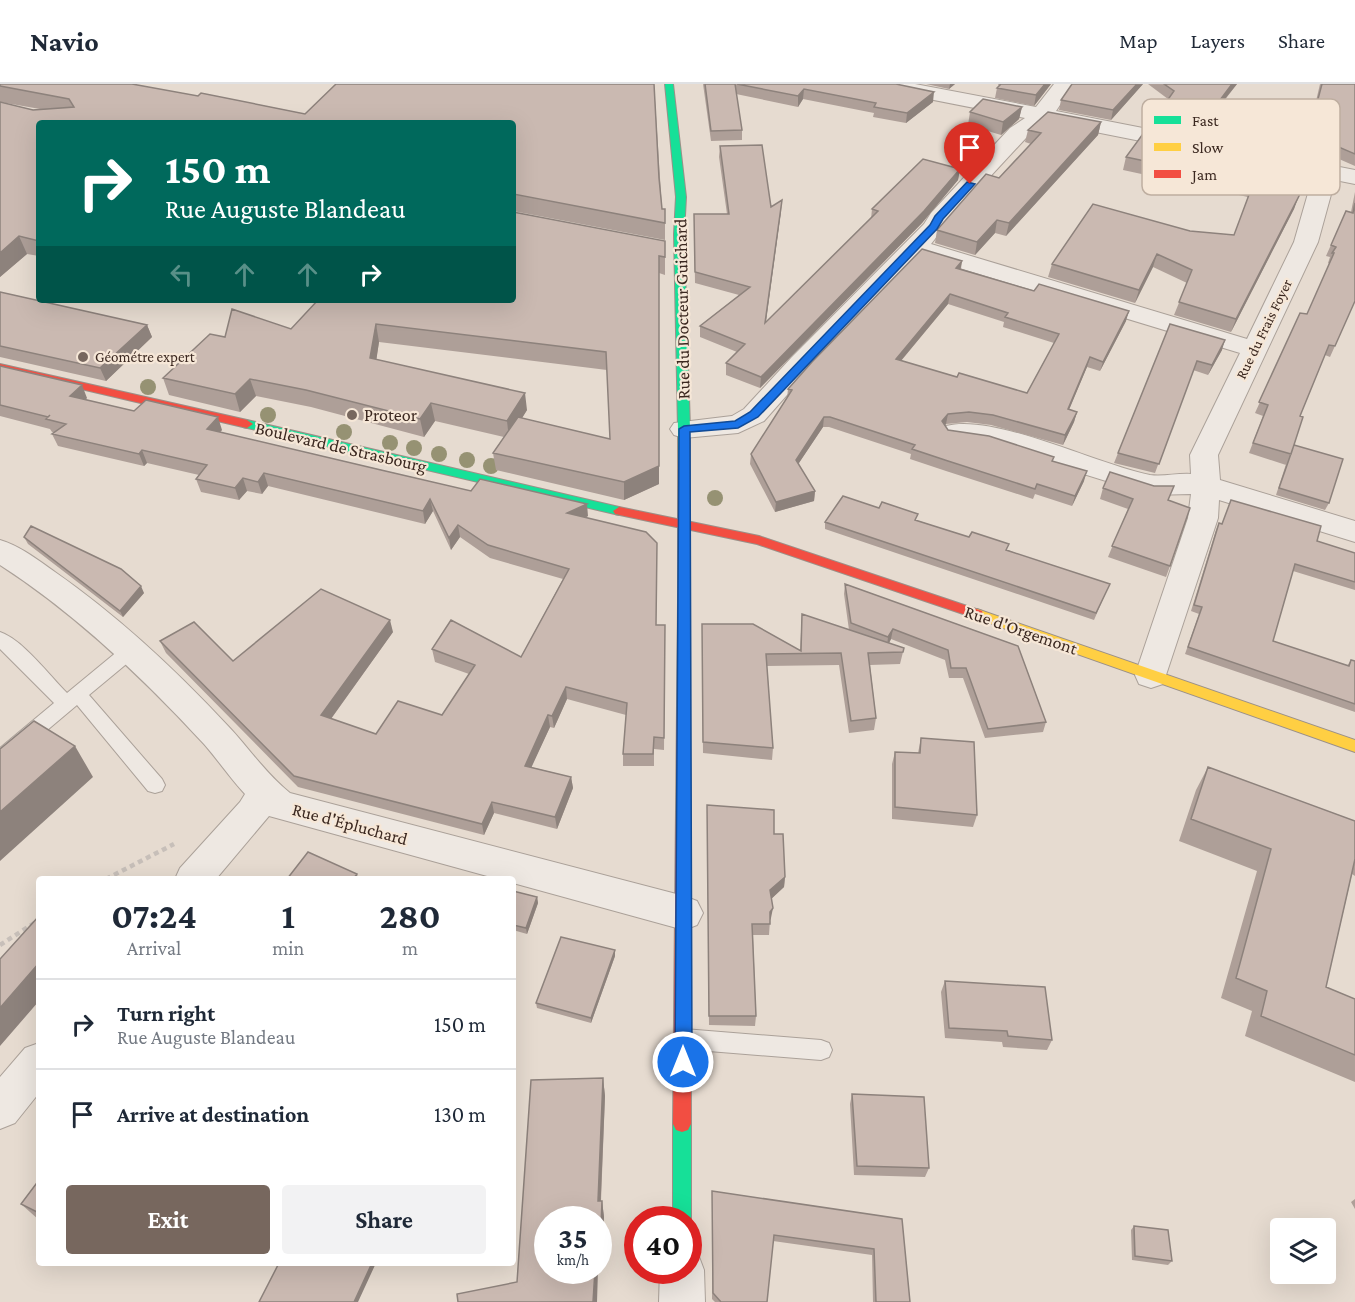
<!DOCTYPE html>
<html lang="en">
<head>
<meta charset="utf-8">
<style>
	body { margin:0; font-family:"Crimson Pro",serif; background:#f2f2f3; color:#1f2937; height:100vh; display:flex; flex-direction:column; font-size:22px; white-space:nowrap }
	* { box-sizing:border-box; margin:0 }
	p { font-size:20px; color:#747a83 }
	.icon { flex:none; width:33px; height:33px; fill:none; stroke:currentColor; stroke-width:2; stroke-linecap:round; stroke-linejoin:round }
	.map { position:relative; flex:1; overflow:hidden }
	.drawer { position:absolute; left:36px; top:792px; width:480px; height:390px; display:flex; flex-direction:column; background:#fff; border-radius:6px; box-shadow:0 6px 24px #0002 }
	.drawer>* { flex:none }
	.hud { position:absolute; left:36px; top:36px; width:480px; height:183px; border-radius:6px; box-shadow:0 6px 24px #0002; background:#00695c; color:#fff; overflow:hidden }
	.controls { position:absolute; left:1270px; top:1134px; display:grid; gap:12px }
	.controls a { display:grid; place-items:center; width:66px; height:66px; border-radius:6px; background:#fff; box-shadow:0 6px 24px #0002; font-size:30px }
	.speed { position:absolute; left:534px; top:1122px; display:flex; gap:12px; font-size:30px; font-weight:700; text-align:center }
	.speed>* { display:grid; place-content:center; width:78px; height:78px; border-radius:50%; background:#fff; box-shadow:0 6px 24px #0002; line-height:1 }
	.speed small { font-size:15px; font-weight:400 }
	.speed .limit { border:9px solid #d22; background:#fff; color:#111 }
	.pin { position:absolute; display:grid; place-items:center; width:51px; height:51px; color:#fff; margin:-62px -26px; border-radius:50% 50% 50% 0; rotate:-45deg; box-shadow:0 0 6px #0007 }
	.pin .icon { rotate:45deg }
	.me { position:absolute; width:66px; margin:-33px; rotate:0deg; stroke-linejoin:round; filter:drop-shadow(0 0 4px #0008) }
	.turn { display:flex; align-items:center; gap:21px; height:126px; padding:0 30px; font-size:27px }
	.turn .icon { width:78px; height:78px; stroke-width:2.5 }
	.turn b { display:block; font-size:42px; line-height:51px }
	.lanes { display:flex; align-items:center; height:57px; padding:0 30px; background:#0003; justify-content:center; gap:30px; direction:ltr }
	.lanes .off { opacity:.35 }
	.eta { display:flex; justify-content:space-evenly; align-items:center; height:102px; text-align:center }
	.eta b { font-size:36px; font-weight:700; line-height:42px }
	.primary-button { display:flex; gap:12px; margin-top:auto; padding:12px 30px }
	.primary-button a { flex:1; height:69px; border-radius:6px; background:#77675e; color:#fff; font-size:24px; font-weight:700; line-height:69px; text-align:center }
	.primary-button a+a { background:#f2f2f3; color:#1f2937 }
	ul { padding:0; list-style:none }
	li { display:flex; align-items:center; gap:18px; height:90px; padding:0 30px; border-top:2px solid #e0e1e3 }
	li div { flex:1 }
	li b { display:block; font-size:22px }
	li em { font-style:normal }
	header { display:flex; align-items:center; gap:36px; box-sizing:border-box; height:84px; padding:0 30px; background:#fff; border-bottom:2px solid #e0e1e3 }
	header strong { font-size:28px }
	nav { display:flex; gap:33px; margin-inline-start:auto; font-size:21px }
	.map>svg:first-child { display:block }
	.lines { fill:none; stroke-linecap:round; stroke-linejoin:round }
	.lane-casing { stroke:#aba199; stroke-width:2 }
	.street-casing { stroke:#aba199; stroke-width:2 }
	.fast-casing { stroke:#9b9088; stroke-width:2 }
	.slow-casing { stroke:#9b9088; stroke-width:2 }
	.jam-casing { stroke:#9b9088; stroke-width:2 }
	.path { stroke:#c7bfb9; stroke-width:4.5; stroke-dasharray:5 4; stroke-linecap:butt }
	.lane { fill:#eee8e2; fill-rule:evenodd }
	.street { fill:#eee8e2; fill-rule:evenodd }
	.fast { fill:#16e098; fill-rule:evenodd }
	.slow { fill:#ffcf43; fill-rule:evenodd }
	.jam { fill:#f24e42; fill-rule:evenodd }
	.tree { fill:#969273 }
	.wall { fill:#ae9f98; fill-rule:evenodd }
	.shaded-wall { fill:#8d827c }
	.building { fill:#cab9b1; stroke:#8d827c; stroke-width:1.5; fill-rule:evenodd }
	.route { fill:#1a73e8; stroke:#114b97; stroke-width:1.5 }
	.poi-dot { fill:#77675e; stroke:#f6e7d7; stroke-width:2 }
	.labels { text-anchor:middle; stroke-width:4.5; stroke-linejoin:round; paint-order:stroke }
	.far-street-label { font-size:15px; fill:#3b2820; stroke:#f6e7d7 }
	.far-poi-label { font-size:15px; fill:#3b2820; stroke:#f6e7d7; text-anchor:start }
	.street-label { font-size:18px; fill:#3b2820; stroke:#f6e7d7 }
	.poi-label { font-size:18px; fill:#3b2820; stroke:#f6e7d7; text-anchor:start }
	.key { fill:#f6e7d7; stroke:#beaea0; stroke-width:1.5 }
	.key-label { font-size:16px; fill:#3b2820 }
</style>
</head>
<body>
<header>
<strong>Navio</strong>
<nav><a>Map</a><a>Layers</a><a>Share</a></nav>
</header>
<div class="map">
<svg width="1355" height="1218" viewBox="0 0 1355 1218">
	<rect width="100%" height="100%" fill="#e6dbd0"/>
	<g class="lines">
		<defs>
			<path id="lane" d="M0 548C22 555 50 592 67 609L124 562 130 560 136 562 139 567 136 572 89 611 162 695 165 701 162 707 155 709 148 707 77 621 7 680 0 683V664L54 619 0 565Z
				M684 945 821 956 829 959 832 966 829 973 821 976 684 965 676 962 673 955 676 948Z"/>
			<path id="street" d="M873 0H915L1036 23 1054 0H1074L1056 27 1194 54 1197 59 1194 64 1186 66 1045 38 1026 54 949 137 931 160 1247 255 1294 158 1313 92 1296 88 1293 83 1296 78 1304 76 1355 86V100L1335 96 1318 158 1218 371 1220 396 1355 437V458L1219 416 1218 434 1163 600 1151 604 1139 600 1135 591 1188 434 1191 410 1151 411 987 360 946 354 942 348 946 342C994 329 1098 381 1150 391 1163 393 1177 389 1191 390L1190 371 1240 269 920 172 809 286 764 337 738 349 684 354 674 351 670 345 674 339 732 332 744 325 791 274 924 140 931 129 1010 44 1025 34 883 6 876 4Z
				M0 456C20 462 38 476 55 488 118 532 176 586 228 642 249 664 266 690 290 709L684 812 697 817 703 829 697 841 684 846 513 799V795H498L269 732 216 795H175L180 784 240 718 245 710C230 694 218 676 204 660 143 594 76 530 0 481Z
				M39 959V1009L15 1039 0 1045V993L25 964Z
				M688 1166 698 1170 704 1186 705 1218H659L660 1186H688Z"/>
			<path id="fast" d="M665 0H673L686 113 684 150 690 345V518L684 523 678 518V345L674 150 676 113Z
				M247 336 619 423 625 427 619 431 243 343V337Z
				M682 1032 688 1034 691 1040V1136L688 1142V1136H673V1040L676 1034Z"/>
			<path id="slow" d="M977 525 1355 656V668L972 533 971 530Z"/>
			<path id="jam" d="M0 280 247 336 253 340 247 344 0 286Z
				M619 423 759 452 982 527 983 530 977 535 972 533 757 460 615 430 613 427Z
				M684 513 690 518 691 1040 688 1046 682 1048 676 1046 673 1040 678 518Z"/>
		</defs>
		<use href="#lane" class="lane-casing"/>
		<use href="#street" class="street-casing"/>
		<use href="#fast" class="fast-casing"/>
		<use href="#slow" class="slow-casing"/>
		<use href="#jam" class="jam-casing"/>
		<path class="path" d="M106 795 174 760
			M0 861 39 836"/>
		<use href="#lane" class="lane"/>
		<use href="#street" class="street"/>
		<use href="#fast" class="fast"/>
		<use href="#slow" class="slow"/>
		<use href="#jam" class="jam"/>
	</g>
	<g class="tree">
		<circle cx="148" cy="303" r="8"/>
		<circle cx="268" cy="331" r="8"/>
		<circle cx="344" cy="348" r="8"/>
		<circle cx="390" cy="359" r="8"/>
		<circle cx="414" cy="364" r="8"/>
		<circle cx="439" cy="370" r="8"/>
		<circle cx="467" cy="376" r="8"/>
		<circle cx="491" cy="382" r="8"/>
		<circle cx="715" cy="414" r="8"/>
	</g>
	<path class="wall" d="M0 0H136L135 1 198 12 201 9 305 30 336 0H654L662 125H665V156L513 127V39H39V172L27 170 0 193V18L33 26 40 25 0 18Z
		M703 0H896L933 18 906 39 873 33 874 29 803 15 798 23 736 10 742 46V56L711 57Z
		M926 0H955L949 5Z
		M998 0H1051L1034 22 995 14 997 4 999 2Z
		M1072 0H1143L1111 36 1059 26 1061 16Z
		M1148 0H1237L1224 17 1312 34 1320 0H1355V82L1323 68 1319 75 1152 44 1155 34 1168 15Z
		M1022 23 1019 35 1001 51 968 41 970 28Z
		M1101 38 1098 51 1006 152 995 149 975 171 935 159 937 146 999 94 1031 60 1025 58 1028 46Z
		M720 62 771 123 781 127 766 238 871 135 872 125 960 85 958 96 922 139 760 304 726 291V279L737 268 700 253V242L739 211 695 199 694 130H727L719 73Z
		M1126 73 1307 79 1294 125 1231 248 1174 231 1187 199 1153 183 1135 219 1048 193 1052 180 1190 147 1234 151 1248 113 1123 86Z
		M1355 108V217L1330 273 1325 271 1300 332 1294 361 1329 419 1325 426 1276 411 1286 380V381L1249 369 1263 332 1255 329 1300 229 1307 230 1330 180 1328 179 1330 173 1326 172 1346 127 1351 128Z
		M665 157V191L659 189V400L624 416 496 386 493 369 504 353 435 337 424 353 311 323 256 312 240 328 169 311 163 294 225 253 513 216ZM379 258 607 286 610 355 522 334 527 326 376 276Z
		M962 177 961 185 1126 237 1100 287 1087 283 1069 326 1077 328 1074 338 1063 361 991 341 967 338 946 340 945 341 948 346 1053 377 1084 397 1072 422 1035 410 1033 415 946 387 910 375 911 370 829 343H823L798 380 815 407 814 417 775 428 750 380 751 370 787 314 788 305ZM948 220 1004 238 1003 243 1054 259 1027 309 957 293 901 277Z
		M0 208 147 241 152 253 106 297 0 273Z
		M1170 240 1222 266 1208 291 1193 286 1155 389 1114 379Z
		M0 282 87 314 85 316 222 346 220 348 471 407 588 432 585 434 657 459 656 541H665L664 666 654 665V682H623V670L626 631 567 615 554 644 550 643 531 683 571 693 573 704 557 745 494 729 484 751 298 703 166 569 160 557 233 577 393 548 331 635 376 650 442 631 469 590 435 578 432 565 521 573 563 495 490 474 460 453 451 466 433 427 425 440 268 402 262 410 247 407 239 416 201 408 196 395 199 391 147 379 144 382 58 362 52 350 54 348H52L50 345 0 332Z
		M1103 404 1168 416 1170 482 1166 493 1108 473 1128 425 1100 415Z
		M1231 416 1317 457 1355 469V506L1293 487 1273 557 1347 582 1351 576 1355 577V628L1185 570 1199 530 1191 527 1216 446 1219 439 1222 440Z
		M879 424 1008 466 1107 506 1094 536 825 445V438Z
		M24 453 144 509 123 533 28 460Z
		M845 500 1018 562 1046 638 1043 648 985 654 963 594H949L945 576 891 555 889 559 904 564 900 580 870 581 876 634 874 646 849 649 839 581 767 582 773 664 772 676 703 669 702 552 800 566 802 530 849 546 844 510Z
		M921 654 977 731 973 743 892 735V680L895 668 918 669Z
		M1208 683 1355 737V792L1352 790 1326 903 1355 915V998L1245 952 1252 927 1221 914 1257 787 1179 757 1196 706Z
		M707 731 774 750 785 793 784 803 771 815V834L770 836 769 851H753L756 932 755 942 709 941Z
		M513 807 537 813 538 819 527 850 513 846Z
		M615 866V872L591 939 537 924 536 919Z
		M945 897 1052 956 1047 966 1003 963 1002 958 945 954 941 908Z
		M603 994 605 1012 601 1117H602L604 1133 602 1182H598V1136H548L598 1186 517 1198Z
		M852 1010 929 1084 925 1093 854 1091 850 1020Z
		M39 1096V1136L21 1120Z
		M712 1107 902 1135 910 1218H873L872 1171 773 1157 767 1218H715L712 1215Z
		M1355 1115V1125L1351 1118Z
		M1134 1142 1172 1177 1168 1181 1132 1176 1131 1146Z"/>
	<path class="shaded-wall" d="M950 0H955L949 5Z
		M1045 0H1051L1034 22 1036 11Z
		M1137 0H1143L1111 36 1113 26Z
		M1232 0H1237L1216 26 1220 16Z
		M804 5 803 15 798 23V12Z
		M934 8 933 18 906 39 907 29Z
		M1022 23 1019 35 1001 51 1003 38Z
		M1101 38 1098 51 1006 152 1009 139Z
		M960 85 958 96 922 139 760 304 761 293Z
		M1299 112 1294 125 1231 248 1236 235Z
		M782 116 781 127 764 250 765 239Z
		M997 136 995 149 975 171 977 158Z
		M19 152 27 170 0 193V169Z
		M1157 170 1153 183 1135 219 1139 206Z
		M659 172V400L624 416V398Z
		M962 177 960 187 956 184Z
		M950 210 948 220 894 285 896 275Z
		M1129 227 1126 237 1100 287 1103 278Z
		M376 240 379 258 374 292 370 274Z
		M147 241 152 253 106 297 100 284Z
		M1225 256 1222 266 1208 291 1212 281Z
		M1090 273 1087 283 1065 335 1068 325Z
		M250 295 256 312 240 328 235 310Z
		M82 301 87 314 76 325 70 312Z
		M525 309 527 326 509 355 507 337Z
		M431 319 435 337 424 353 420 335Z
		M1077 328 1074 338 1063 361 1065 351Z
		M948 330 946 340 940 347 942 337Z
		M218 333 222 346 211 357 207 345Z
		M824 333 823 343 795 385 796 376Z
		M142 366 147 379 144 382 139 370Z
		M1087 387 1084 397 1072 422 1075 412Z
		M264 389 268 402 262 410 258 398Z
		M243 394 247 407 239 416 235 404Z
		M815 407 814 417 775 428 776 418Z
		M430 415 433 427 425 440 423 427Z
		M587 420 588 432 568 442 567 429Z
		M458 441 460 453 451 466 449 454Z
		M141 502 144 509 123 533 120 527Z
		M390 536 393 548 325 643 321 631Z
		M893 545 891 555 887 563 888 553Z
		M566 603 567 615 554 644 552 632Z
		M548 631 550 643 527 693 525 682Z
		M75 662 93 693 0 777V728Z
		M571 693 573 704 557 745 555 733Z
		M492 718 494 729 484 751 482 740Z
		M357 790 358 795H353Z
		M785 793 784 803 769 817 770 806Z
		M537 813 538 819 527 850 526 844Z
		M773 824 771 834 769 838 770 828Z
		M615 866V872L591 939V934Z
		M39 879V917L0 962V924Z
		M603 994 605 1012 600 1133 598 1117Z
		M602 1117 604 1133 602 1182 600 1167Z
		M372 1179H376L358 1218H354Z
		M595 1186H598L597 1218H593Z"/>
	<path class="building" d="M0 0H132L198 12 201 9 305 30 336 0H654L659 94 662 125H665V139L513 110V39H39V157L19 152 0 169V18L33 26 74 23 69 15 0 2Z
		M705 0H735L742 46 711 47Z
		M737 0H896L934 8 907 29 874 23 876 19 804 5 798 12Z
		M1001 0H1045L1036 11 997 4Z
		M1072 0H1137L1113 26 1061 16Z
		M1164 0H1232L1220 16 1313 34 1322 0H1355V70L1327 58 1323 65 1155 34 1174 7Z
		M983 15 1022 23 1003 38 970 28Z
		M1048 28 1101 38 1009 139 997 136 977 158 937 146 986 90 999 94 1041 49 1028 46Z
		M1145 47 1307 79 1299 112 1236 235 1179 218 1192 186 1157 170 1139 206 1052 180 1093 120 1190 147 1234 151 1253 100 1126 73Z
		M762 61 771 123 782 116 765 239 878 127 872 125 923 75 960 85 924 127 761 293 726 279 745 260 700 242 750 203 695 188 694 130H729L720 62Z
		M1355 119V217L1335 262 1329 261 1300 332 1303 333 1291 370 1253 359 1268 321 1259 318 1300 229 1307 230 1334 169H1332L1336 163 1331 161 1346 127 1353 129Z
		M513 128 665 157V173L659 172V382L624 398 493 369 518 333 610 355 606 268 376 240 370 274 525 309 507 337 431 319 420 335 306 306 250 295 235 310 163 294 210 250 225 253 232 225 291 245 318 216H513Z
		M922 165 962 177 956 184 1034 207 1039 200 1129 227 1103 278 1090 273 1068 325 1077 328 1065 351 993 331 969 328 948 330 942 337 948 346 989 352 1054 373 1052 377 1087 387 1075 412 1037 400 1035 405 948 377 912 365 915 361 830 333H824L796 376 815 407 776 418 751 370 792 306 788 305 812 278ZM950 210 1008 229 1005 233 1059 250 1027 309 959 289 957 293 896 275Z
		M0 208 147 241 100 284 0 262Z
		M1170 240 1225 256 1212 281 1197 277 1159 380 1118 369Z
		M0 282 82 301 70 312 134 327 146 316 218 333 207 345 381 386 471 407 480 395 587 420 567 429 646 448 657 459 656 541H665L664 654 654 653 653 670H623L627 619 566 603 552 632 548 631 525 682 571 693 555 733 492 718 482 740 294 692 160 557 194 538 233 577 321 505 390 536 321 631 376 650 398 617 442 631 475 581 432 565 451 536 521 573 569 485 488 461 458 441 449 454 430 415 423 427 264 389 258 398 243 394 235 404 196 395 207 381 142 366 139 370 52 350 66 340 46 335 50 331 48 333 0 321Z
		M1294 361 1343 375 1329 419 1279 404Z
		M1110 388 1154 402H1174L1168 416 1190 424 1170 482 1112 462 1133 415 1103 404Z
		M843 412 879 424 882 418 918 430 915 436 969 453 972 448 1009 460 1006 466 1110 500 1096 529 825 438Z
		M1231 416 1321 442 1317 457 1355 469V498L1295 480 1273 557 1349 582 1351 576 1355 577V620L1188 563 1202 523 1194 521 1219 439 1222 440Z
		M31 442 121 485 141 502 120 527 24 453Z
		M845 500 1018 562 1046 638 988 645 966 584H951L948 566 893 545 888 553 851 539Z
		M802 530 904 564 903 568 868 569 876 634 851 637 841 569 766 570 773 664 703 658 702 540H753L801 567Z
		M34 637 75 662 0 728V665Z
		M921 654 974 658 977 731 895 723V668L920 669Z
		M1208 683 1355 737V775L1326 903 1355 915V971L1261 932 1267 907 1236 894 1271 765 1191 735Z
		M707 721 774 726V750H783L785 793 770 806 773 824 770 828V840H752L756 932H709Z
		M308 768 357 790 353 795H287Z
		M513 807 537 813 526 844 513 841Z
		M39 832V879L0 924V875Z
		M561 853 615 866 591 934 536 919Z
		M945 897 1045 903 1052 956 1008 952 1007 947 949 944Z
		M603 994 598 1117H602L600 1167H598V1136H548V1186H595L593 1218H458L457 1210 517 1198 531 996Z
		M852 1010 924 1013 929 1084 857 1082Z
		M39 1096V1129L21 1120Z
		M712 1107 902 1135 910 1218H876L874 1165 774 1151 767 1218H721L713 1209Z
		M1134 1142 1168 1146 1172 1177 1135 1172Z
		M279 1179H372L354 1218H259Z"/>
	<path class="route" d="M967 98 975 100 943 135 937 145 758 333 738 344 690 348 692 978 689 984 683 986 677 984 675 978 679 345 684 342 735 337 750 328 930 141 935 132Z"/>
	<g class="poi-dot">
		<circle cx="83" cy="273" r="6"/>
		<circle cx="352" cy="331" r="6"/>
	</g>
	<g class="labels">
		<g class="far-street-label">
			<text transform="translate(1264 245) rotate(-64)" y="5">Rue du Frais Foyer</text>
		</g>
		<g class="far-poi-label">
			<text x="95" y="278">Géométre expert</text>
		</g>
		<g class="street-label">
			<text transform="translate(682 225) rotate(-91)" y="6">Rue du Docteur Guichard</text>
			<text transform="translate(341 363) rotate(13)" y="6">Boulevard de Strasbourg</text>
			<text transform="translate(1021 546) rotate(19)" y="6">Rue d'Orgemont</text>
			<text transform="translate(350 740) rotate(15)" y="6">Rue d'Épluchard</text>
		</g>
		<g class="poi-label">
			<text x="364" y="337">Proteor</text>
		</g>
	</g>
	<rect x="1142" y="15" width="198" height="96" rx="9" class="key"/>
	<rect x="1154" y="32" width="27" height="8" fill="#16e098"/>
	<rect x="1154" y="59" width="27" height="8" fill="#ffcf43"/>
	<rect x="1154" y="86" width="27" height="8" fill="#f24e42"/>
	<g class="key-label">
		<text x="1192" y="42">Fast</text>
		<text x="1192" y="69">Slow</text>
		<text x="1192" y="96">Jam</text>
	</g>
</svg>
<div class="controls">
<a><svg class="icon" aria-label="layers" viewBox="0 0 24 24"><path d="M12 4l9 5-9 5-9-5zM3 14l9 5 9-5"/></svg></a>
</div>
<div class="speed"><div>35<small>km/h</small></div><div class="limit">40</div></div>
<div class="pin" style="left:970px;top:100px;background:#d93025"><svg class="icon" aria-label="arrive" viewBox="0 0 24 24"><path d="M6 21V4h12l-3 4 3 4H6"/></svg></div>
<svg class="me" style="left:683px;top:978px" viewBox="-20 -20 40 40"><circle r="17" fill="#1a73e8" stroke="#fff" stroke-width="3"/><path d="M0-11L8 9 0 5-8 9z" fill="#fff"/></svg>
<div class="hud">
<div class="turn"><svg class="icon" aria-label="right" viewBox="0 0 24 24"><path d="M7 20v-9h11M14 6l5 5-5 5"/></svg><div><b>150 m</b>Rue Auguste Blandeau</div></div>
<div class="lanes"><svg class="icon off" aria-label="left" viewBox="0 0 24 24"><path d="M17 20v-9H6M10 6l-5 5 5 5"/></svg><svg class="icon off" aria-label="ahead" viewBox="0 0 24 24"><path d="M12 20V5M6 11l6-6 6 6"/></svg><svg class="icon off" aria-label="ahead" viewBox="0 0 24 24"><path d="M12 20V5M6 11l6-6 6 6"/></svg><svg class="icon" aria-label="right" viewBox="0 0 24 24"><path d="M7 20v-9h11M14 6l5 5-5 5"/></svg></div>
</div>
<section class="drawer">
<div class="eta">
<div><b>07:24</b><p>Arrival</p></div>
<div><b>1</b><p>min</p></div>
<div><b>280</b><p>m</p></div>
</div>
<ul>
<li><svg class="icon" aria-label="right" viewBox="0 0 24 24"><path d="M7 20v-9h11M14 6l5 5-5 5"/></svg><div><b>Turn right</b><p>Rue Auguste Blandeau</p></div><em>150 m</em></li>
<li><svg class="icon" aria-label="arrive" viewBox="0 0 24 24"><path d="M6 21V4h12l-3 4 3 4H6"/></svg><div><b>Arrive at destination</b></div><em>130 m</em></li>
</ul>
<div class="primary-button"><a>Exit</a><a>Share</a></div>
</section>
</div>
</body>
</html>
